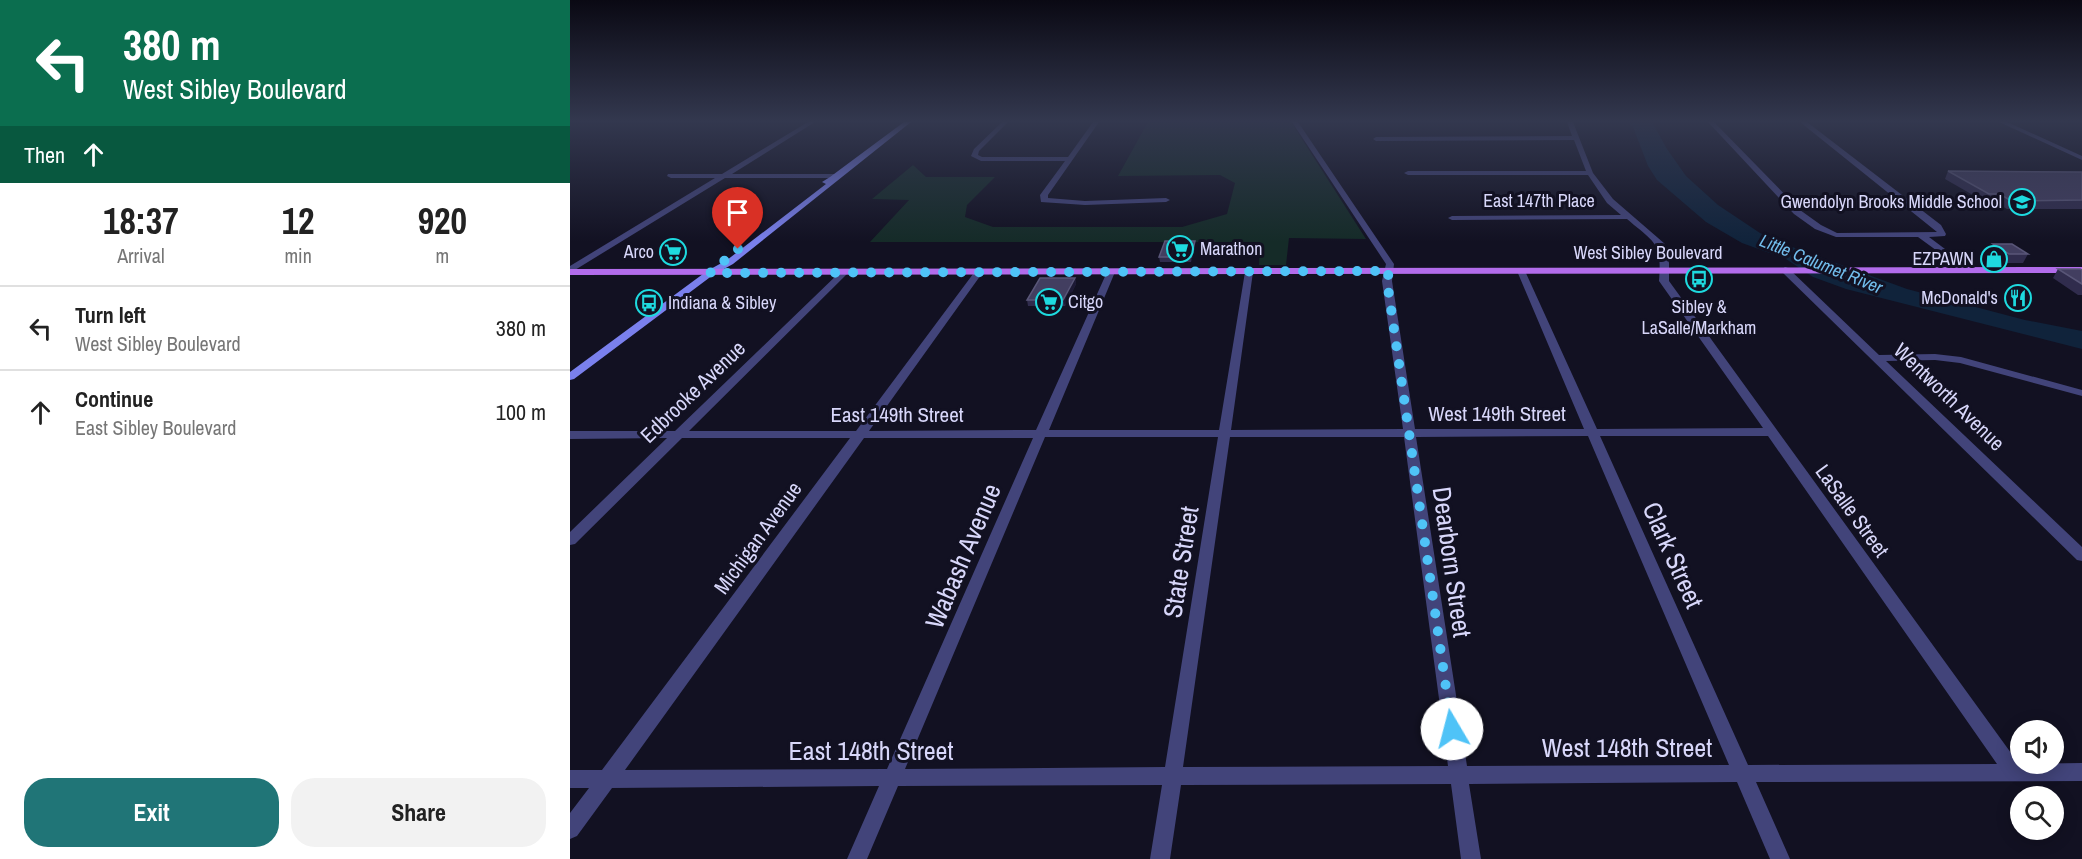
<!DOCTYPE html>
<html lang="en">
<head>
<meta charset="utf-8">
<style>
	body { margin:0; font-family:"Archivo Narrow",sans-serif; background:#f2f2f2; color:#222; height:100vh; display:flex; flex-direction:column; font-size:22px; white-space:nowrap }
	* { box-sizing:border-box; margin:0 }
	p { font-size:20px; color:#767676 }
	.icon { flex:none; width:33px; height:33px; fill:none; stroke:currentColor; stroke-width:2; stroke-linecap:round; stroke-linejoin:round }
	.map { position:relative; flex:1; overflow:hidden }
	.drawer { display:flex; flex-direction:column; background:#fff; width:570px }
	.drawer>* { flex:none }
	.guide { background:#0b6e4f; color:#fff; overflow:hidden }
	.tools { position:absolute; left:1440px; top:720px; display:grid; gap:12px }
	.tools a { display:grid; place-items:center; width:54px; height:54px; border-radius:50%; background:#fff; box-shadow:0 3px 15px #0003; font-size:30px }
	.pin { position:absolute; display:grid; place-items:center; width:51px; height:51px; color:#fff; margin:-62px -26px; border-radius:50% 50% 50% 0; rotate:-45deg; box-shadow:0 0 6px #0007 }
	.pin .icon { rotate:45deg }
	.me { position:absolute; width:66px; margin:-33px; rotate:352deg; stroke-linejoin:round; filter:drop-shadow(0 0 4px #0008) }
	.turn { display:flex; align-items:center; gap:21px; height:126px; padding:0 24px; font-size:27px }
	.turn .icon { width:78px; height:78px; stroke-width:2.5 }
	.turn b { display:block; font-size:42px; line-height:51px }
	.then { display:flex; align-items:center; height:57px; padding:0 24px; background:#0003; gap:12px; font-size:22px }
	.eta { display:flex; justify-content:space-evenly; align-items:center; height:102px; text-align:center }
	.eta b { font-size:36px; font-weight:700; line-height:42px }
	.cta { display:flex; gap:12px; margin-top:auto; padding:12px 24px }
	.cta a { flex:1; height:69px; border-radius:24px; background:#207577; color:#fff; font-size:24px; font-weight:700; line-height:69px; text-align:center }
	.cta a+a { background:#f2f2f2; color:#222 }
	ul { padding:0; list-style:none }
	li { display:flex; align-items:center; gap:18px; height:84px; padding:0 24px; border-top:2px solid #e0e0e0 }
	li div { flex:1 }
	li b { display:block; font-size:22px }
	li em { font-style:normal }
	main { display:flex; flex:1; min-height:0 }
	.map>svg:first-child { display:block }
	.green { fill:#152b28 }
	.water { fill:#10233b }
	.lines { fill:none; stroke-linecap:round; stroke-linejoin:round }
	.street { fill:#42447a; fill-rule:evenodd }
	.secondary { fill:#7a80ed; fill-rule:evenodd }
	.primary { fill:#b26ceb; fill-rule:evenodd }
	.wall { fill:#302c4d }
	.shaded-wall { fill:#1c1934 }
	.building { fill:#423e60; stroke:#595678; stroke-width:1.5 }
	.route { stroke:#4fc3f7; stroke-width:10; stroke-dasharray:0 18 }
	.labels { text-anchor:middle; stroke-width:6; stroke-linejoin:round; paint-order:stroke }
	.far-street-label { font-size:18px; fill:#d8d7fa; stroke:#121122 }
	.far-poi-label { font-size:18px; fill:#d8d7fa; stroke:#121122; text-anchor:end }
	.far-water-label { font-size:18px; font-style:italic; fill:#72bdec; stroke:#121122 }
	.street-label { font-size:21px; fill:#d8d7fa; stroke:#121122 }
	.near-street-label { font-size:26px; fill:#d8d7fa; stroke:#121122 }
</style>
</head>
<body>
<main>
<section class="drawer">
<div class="guide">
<div class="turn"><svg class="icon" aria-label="left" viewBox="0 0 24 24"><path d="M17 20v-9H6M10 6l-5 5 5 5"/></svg><div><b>380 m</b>West Sibley Boulevard</div></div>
<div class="then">Then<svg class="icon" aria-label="ahead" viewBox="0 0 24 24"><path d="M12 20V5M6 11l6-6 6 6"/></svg></div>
</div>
<div class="eta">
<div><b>18:37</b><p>Arrival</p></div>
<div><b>12</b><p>min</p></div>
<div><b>920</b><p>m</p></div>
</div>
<ul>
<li><svg class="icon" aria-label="left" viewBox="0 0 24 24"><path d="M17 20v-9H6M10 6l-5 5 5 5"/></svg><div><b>Turn left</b><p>West Sibley Boulevard</p></div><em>380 m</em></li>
<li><svg class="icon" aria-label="ahead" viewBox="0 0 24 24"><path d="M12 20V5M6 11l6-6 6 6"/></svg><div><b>Continue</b><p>East Sibley Boulevard</p></div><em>100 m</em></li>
</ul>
<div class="cta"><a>Exit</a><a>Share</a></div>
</section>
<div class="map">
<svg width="1512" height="859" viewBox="0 0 1512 859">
	<rect width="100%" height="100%" fill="#121122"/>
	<path class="green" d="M578 122H721L796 239 719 238 716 265H689L690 242H300L339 200 302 199 343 165 356 177H425L397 205 395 217 423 227H612L657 214 665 183 650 175 548 176Z"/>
	<path class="water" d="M1058 122H1082L1097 149 1116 176 1148 205 1190 233 1217 245 1337 289 1455 320 1512 331V349L1276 289 1243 277 1216 259 1172 243 1136 222 1087 180 1078 166 1063 127Z"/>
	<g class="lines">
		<path class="street" d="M238 122H245L162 174H270V178H155L0 273V266L145 178H101L97 176 98 174H152Z
			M432 122H438L409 151 408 155 412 157H498L523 122H529L478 195V198L515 201 596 198 600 200 596 202 515 205 471 202 470 195 495 161H411L401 156 404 149Z
			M722 122H728L824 264 822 281 845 429H1014L947 271 951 268 955 271 1027 429 1193 428 1089 281C1092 242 1085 243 1057 219L882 220 878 218 882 216 1051 215 1037 203 1018 175H838L834 173 838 171H1016L1004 140 806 141 803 139 806 137 1002 136 997 122H1003L1023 173 1043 199 1095 244 1099 263V281L1449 764 1512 763V781L1186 782 1220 859H1200L1167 782 899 784 911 859H891L881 784 611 785 600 859H580L592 785 328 786 297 859H277L309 786 42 788 7 836 0 839V813L19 788H0V770H32L280 438H112L5 544 0 545V532L97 438 0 439V431H105L271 271 274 270 278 273 119 431H286L406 270 409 269 413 272 299 431 466 430 537 272 541 269 545 272 479 430H649L675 272 679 269 683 272 661 430 833 429 812 281 816 264ZM1018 436 1159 765 897 766 846 437ZM1030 436H1198L1427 764 1178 765ZM475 437H648L595 767 335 769ZM660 437H834L878 766 613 767ZM294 438H463L317 769 55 770Z
			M1138 122H1144L1230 210 1251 225 1267 233 1367 232 1230 122H1237L1371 225 1376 234 1375 236 1359 237 1403 270 1402 272H1396L1348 237H1266L1245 229 1224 214Z
			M1429 122H1437L1512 156V160Z
			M1215 267 1218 268 1309 355 1365 354 1391 357 1512 390V396L1390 363 1365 360 1316 361 1512 547V561L1507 560 1212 272 1211 270Z"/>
		<path class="secondary" d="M334 122H341L163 264 143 275 4 379 0 380V372L137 271 157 260 256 184 252 182 260 177Z"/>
		<path class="primary" d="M1512 267V273L0 275V269Z"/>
	</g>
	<path class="wall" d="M1378 171 1512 172V209H1437L1425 202H1415L1375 179Z
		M625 241V247L621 262H590L589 257Z
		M1423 244 1458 254 1453 263H1434L1418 253Z
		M1488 269 1512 270V295H1508L1483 278Z
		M505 278 506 284 495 306H458L457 300Z"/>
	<path class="shaded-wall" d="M625 241V247L621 262V257Z
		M505 278 506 284 495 306 493 300Z"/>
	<path class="building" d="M1378 171 1512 172V200L1441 201 1430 194H1419Z
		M595 241H625L621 257H589Z
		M1423 244H1442L1458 254H1439Z
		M1488 269H1510L1512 270V284Z
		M470 278H505L493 300H457Z"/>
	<linearGradient id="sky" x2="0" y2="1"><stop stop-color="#0a0913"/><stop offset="0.5" stop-color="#33384f"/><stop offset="1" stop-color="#33384f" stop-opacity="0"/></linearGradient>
	<rect width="1512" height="242" fill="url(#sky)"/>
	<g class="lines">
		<path class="route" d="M168 249 140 273 819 271 817 281 882 729"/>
	</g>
	<defs>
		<symbol id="school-ring" viewBox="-11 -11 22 22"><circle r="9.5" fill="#121122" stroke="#1edadf" stroke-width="1.5"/><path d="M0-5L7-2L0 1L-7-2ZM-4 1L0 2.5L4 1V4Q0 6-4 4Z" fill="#1edadf"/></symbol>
		<symbol id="supermarket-ring" viewBox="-11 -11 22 22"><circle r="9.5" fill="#121122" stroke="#1edadf" stroke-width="1.5"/><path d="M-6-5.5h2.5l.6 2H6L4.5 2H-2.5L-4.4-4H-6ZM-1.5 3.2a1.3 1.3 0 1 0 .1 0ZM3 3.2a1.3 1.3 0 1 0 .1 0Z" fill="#1edadf"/></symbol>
		<symbol id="shop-ring" viewBox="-11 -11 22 22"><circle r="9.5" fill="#121122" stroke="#1edadf" stroke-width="1.5"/><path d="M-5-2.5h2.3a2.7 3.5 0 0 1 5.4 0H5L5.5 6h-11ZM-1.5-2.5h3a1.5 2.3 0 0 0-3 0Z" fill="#1edadf"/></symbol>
		<symbol id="bus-ring" viewBox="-11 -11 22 22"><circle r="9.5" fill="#121122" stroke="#1edadf" stroke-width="1.5"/><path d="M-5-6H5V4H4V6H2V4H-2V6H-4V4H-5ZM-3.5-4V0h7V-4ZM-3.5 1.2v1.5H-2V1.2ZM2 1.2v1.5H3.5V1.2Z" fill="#1edadf"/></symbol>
		<symbol id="restaurant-ring" viewBox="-11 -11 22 22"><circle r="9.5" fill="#121122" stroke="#1edadf" stroke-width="1.5"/><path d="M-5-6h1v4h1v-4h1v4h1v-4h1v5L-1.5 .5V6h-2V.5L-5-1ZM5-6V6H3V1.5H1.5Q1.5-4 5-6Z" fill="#1edadf"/></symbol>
	</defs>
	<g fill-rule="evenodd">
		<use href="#school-ring" x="1437" y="187" width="30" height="30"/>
		<use href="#supermarket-ring" x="595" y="234" width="30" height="30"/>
		<use href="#supermarket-ring" x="88" y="237" width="30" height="30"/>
		<use href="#shop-ring" x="1409" y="244" width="30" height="30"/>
		<use href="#bus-ring" x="1114" y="264" width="30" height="30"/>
		<use href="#restaurant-ring" x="1433" y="283" width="30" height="30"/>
		<use href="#supermarket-ring" x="464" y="287" width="30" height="30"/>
		<use href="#bus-ring" x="64" y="288" width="30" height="30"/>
	</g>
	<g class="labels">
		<g class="far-street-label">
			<text x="969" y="207">East 147th Place</text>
			<text x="1078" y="259">West Sibley Boulevard</text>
		</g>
		<g class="far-poi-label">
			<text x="1432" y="208">Gwendolyn Brooks Middle School</text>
			<text x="630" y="255" text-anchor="start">Marathon</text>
			<text x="84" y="258">Arco</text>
			<text x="1404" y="265">EZPAWN</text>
			<text x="1428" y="304">McDonald's</text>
			<text x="498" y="308" text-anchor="start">Citgo</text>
			<text x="98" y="309" text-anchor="start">Indiana &amp; Sibley</text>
			<text x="1129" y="313" text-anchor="middle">Sibley &amp;<tspan x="1129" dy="21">LaSalle/Markham</tspan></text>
		</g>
		<g class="far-water-label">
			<text transform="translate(1251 264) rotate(22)" y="6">Little Calumet River</text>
		</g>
		<g class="street-label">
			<text transform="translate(123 392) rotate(-44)" y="7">Edbrooke Avenue</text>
			<text transform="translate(1379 397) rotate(44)" y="7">Wentworth Avenue</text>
			<text x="927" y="421">West 149th Street</text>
			<text x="327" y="422">East 149th Street</text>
			<text transform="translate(1282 511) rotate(54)" y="7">LaSalle Street</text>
			<text transform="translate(188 538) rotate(-54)" y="7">Michigan Avenue</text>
		</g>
		<g class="near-street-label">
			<text transform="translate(1103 555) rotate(66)" y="9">Clark Street</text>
			<text transform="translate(393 556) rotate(-67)" y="9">Wabash Avenue</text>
			<text transform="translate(611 562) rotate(-81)" y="9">State Street</text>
			<text transform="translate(882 562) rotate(82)" y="9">Dearborn Street</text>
			<text x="1057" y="757">West 148th Street</text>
			<text x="301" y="760">East 148th Street</text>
		</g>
	</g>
</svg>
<div class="tools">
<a><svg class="icon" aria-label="sound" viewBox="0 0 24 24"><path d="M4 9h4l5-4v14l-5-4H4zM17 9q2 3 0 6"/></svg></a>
<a><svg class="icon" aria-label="search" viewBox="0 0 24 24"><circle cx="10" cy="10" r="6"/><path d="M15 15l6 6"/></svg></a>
</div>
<div class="pin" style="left:168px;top:249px;background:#d93025"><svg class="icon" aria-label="arrive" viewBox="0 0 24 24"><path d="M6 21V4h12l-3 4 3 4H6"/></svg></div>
<svg class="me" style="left:882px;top:729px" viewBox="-20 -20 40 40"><circle r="19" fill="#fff"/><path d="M0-13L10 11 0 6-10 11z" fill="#4fc3f7"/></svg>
</div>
</main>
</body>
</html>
